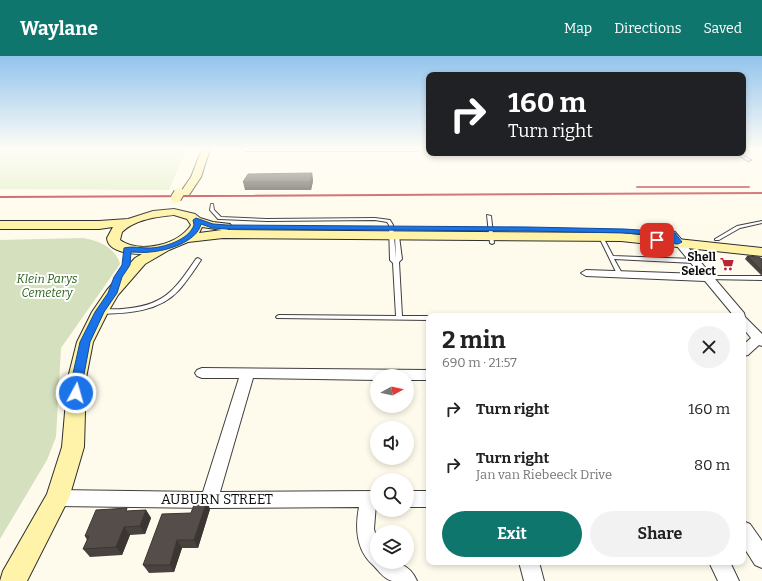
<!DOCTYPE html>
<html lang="en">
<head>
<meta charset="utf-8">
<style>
	body { margin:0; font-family:Bitter,serif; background:#f2f2f2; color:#222; height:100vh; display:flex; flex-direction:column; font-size:15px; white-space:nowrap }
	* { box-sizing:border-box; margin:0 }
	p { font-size:13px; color:#767676 }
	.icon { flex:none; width:22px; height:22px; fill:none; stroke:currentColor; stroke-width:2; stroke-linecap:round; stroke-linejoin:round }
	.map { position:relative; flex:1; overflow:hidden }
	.side { position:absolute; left:426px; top:257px; width:320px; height:252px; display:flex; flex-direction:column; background:#fff; border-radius:8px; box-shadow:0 2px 6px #0003 }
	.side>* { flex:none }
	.banner { position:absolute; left:426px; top:16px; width:320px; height:84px; border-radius:8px; box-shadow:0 2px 6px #0003; background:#202124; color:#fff; overflow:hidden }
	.needle { width:26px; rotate:82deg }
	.buttons { position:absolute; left:370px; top:313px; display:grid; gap:8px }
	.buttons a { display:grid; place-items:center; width:44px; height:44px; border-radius:50%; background:#fff; box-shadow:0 2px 6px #0003; font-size:20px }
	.pin { position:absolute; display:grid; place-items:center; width:34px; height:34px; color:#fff; margin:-17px; border-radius:8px; box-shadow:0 2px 6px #0006 }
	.me { position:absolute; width:44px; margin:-22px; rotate:6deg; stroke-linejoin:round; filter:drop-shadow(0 0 3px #0008) }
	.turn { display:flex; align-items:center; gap:14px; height:84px; padding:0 16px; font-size:18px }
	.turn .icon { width:52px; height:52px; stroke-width:2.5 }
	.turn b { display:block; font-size:28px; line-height:34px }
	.round { display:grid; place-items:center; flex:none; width:42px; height:42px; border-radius:21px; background:#f2f2f2 }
	.headline { display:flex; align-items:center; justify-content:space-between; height:68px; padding:0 16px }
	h1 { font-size:24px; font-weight:700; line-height:30px }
	.cta { display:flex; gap:8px; margin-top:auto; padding:8px 16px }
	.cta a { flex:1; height:46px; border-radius:24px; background:#0f766e; color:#fff; font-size:16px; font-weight:700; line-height:46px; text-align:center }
	.cta a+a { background:#f2f2f2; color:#222 }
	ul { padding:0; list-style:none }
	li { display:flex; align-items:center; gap:12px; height:56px; padding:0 16px }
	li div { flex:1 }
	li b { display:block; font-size:15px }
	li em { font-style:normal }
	header { display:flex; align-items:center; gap:24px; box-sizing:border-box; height:56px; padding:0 20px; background:#0f766e; color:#fff }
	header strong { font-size:19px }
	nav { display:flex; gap:22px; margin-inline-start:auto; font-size:14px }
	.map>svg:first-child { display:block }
	.cemetery { fill:#d5e0be }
	.pitch { fill:#e3f0c8 }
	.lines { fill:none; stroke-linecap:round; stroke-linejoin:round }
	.lane-casing { stroke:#3f3f3f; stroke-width:2 }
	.street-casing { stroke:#3f3f3f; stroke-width:2 }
	.secondary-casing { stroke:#2e2e2e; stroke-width:2 }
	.lane { fill:#fff; fill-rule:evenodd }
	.street { fill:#fff; fill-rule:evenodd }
	.secondary { fill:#fef3a8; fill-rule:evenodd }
	.rail { stroke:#ba2630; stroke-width:2 }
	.secondary-bridge-casing { stroke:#2e2e2e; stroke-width:12; stroke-linecap:butt }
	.secondary-bridge { stroke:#fef3a8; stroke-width:10 }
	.wall { fill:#49423f }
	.shaded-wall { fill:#3c3633 }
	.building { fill:#554d49; stroke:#3c3633 }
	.route { fill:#1a73e8; stroke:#114b97 }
	.labels { text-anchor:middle; stroke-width:4; stroke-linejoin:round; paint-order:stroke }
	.poi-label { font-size:12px; font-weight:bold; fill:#0c0c0c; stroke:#fff; text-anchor:end }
	.park-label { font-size:12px; font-style:italic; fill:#2d631e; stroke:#fff }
	.near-street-label { font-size:14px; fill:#0c0c0c; stroke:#fff }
</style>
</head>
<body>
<header>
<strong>Waylane</strong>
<nav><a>Map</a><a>Directions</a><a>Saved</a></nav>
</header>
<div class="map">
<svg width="762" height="525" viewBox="0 0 762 525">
	<rect width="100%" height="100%" fill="#fffbec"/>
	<path class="cemetery" d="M83 182C99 185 115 191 120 208L61 292 56 381 47 404 0 483V184Z"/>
	<path class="pitch" d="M0 93H187L169 134 0 133Z"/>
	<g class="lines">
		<defs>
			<path id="lane" d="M735 97H739L751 104 748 105Z
				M211 148H213L214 154 221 161 267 163 375 162 390 164 393 169 396 203 395 180 397 179 399 180 402 203 399 206 402 260H429V264L277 262 276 261 277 260 279 259 396 260 393 207 390 204 389 169 387 166 375 164 267 165 220 163H218L210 154Z
				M487 159 491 160 494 187 492 188 490 187Z
				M762 165V167L740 172 719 184H715V183L737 170Z
				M599 180H603V181L613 200 694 203 697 205 694 207 614 203 623 219 620 221 618 220 599 181Z
				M198 202 201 204C194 214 187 225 179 234 159 256 128 257 101 258L98 256C104 252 115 254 122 253 164 250 174 235 196 203Z
				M708 220H762V224L706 223 705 222Z"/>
			<path id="street" d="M242 93H421L418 95H245Z
				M672 175 675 176 744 257 745 261 762 278V290L759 289 748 299 743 300V289L751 282 743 272V260H734L705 225 586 220 581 217 586 214 700 218 667 178Z
				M202 312 429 314V324H407V320H377V324L253 322 220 436 377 435 374 473 377 484V506C395 506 409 506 417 525 409 525 399 525 392 525 384 523 378 514 373 509 356 494 355 472 359 451L209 452 57 450 51 448 48 442 51 436 57 434 203 436 239 322H202L197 320 195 317 197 314Z
				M407 435H429V451H407Z
				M743 465 750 468 762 485V512L755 509 743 490Z
				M519 506H539L544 525H524Z
				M709 506H730L739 525H718Z"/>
			<path id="secondary" d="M202 93H210L201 121 189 139H181L180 137 191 121Z
				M174 153 195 158 200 162 213 166 230 168 232 171 227 174 621 177 762 192V200L621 185 223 182 188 186 169 194 145 208 118 239 108 256 93 286 86 322 84 391 69 442 27 525H0L3 515 47 438 62 391 68 322 77 286 92 256 107 234 135 202 142 198C131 198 108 196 107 182L113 171 99 173H0V165H99L128 163 153 155ZM174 159 187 163 191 169C178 189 140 198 120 184L122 176C136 163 156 161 174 159ZM202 171 222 174 199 177Z"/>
		</defs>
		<use href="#lane" class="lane-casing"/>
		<use href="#street" class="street-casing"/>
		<use href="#secondary" class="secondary-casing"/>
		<use href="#lane" class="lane"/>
		<use href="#street" class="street"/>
		<use href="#secondary" class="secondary"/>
		<path class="rail" d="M637 131H749
			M0 141 762 137"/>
		<defs>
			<path id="secondary-bridge" d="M176 142 179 137"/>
		</defs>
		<use href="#secondary-bridge" class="secondary-bridge-casing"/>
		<use href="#secondary-bridge" class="secondary-bridge"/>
	</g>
	<path class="wall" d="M312 117 313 125 311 134H245L243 126Z
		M747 200 762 203V220L745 203Z
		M210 453 198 492H182L174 516 149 517 143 509 191 457Z
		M146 454 151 462 145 478 130 479 122 499 90 501 83 493 87 484 85 480 129 455Z"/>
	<path class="shaded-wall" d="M312 117 313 125 311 134 310 126Z
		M207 445 210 453 198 492 194 484Z
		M146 454 151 462 145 478 140 470Z
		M124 471 130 479 122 499 116 491Z
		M177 484 182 492 174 516 170 509Z"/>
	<path class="building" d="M312 117 310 126H243L248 118Z
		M747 200 759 201 762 203V215Z
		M207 445 194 484H177L170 509H143L162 458 191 457 195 446Z
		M127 452 126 455 146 454 140 470 124 471 116 491 83 493 89 480H85L96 454Z"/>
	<linearGradient id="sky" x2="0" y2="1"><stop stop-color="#92c4ed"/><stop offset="0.56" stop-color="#fffdf6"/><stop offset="1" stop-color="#fffdf6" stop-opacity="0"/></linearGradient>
	<rect width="762" height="166" fill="url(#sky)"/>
	<path class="route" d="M196 162 213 168 227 169 528 171 624 173 672 176 675 177 682 186 678 188 657 186 655 185V182L673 183 670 180 624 177 528 175 227 173 212 172 201 168C197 186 166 195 150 196 144 197 137 196 131 196L130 209 122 221 117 237 104 256 90 286 80 340H72L70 337 72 322 80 286 95 256 108 237 114 221 122 209 124 192C132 190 141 192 149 192 163 192 189 184 194 169L193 164Z"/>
	<defs>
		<symbol id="supermarket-bare" viewBox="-9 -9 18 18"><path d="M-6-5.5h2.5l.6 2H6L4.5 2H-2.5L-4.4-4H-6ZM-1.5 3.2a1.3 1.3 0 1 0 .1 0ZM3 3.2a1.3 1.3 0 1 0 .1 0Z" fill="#ba2630" stroke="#fff" stroke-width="2.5" paint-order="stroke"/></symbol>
	</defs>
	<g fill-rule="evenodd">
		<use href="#supermarket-bare" x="717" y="198" width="20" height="20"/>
	</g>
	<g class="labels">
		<g class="poi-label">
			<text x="716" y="205">Shell<tspan x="716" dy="14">Select</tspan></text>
		</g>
		<g class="park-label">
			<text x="47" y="227">Klein Parys<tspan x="47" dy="14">Cemetery</tspan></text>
		</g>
		<g class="near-street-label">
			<text x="217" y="448">AUBURN STREET</text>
		</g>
	</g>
</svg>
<div class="buttons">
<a><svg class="needle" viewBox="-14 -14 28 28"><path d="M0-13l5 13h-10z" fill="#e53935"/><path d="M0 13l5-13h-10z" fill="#767676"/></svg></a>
<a><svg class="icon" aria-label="sound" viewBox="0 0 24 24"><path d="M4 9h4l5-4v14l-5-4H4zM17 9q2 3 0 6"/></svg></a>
<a><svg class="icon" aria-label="search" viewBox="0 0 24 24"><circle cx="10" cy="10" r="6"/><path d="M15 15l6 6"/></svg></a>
<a><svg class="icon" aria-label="layers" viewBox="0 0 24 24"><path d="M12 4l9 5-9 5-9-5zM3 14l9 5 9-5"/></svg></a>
</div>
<div class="pin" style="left:657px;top:184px;background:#d93025"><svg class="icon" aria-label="arrive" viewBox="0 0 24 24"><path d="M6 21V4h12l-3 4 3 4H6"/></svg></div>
<svg class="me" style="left:76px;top:337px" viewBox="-20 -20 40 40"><circle r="17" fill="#1a73e8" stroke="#fff" stroke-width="3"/><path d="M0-11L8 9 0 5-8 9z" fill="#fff"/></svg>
<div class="banner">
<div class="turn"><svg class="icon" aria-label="right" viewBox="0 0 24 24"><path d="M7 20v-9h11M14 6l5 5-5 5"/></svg><div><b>160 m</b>Turn right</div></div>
</div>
<section class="side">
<div class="headline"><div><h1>2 min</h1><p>690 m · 21:57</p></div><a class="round"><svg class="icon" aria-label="close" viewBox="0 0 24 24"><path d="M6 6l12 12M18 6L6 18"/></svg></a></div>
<ul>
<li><svg class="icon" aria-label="right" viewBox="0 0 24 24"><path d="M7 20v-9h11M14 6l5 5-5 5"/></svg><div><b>Turn right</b></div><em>160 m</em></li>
<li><svg class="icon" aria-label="right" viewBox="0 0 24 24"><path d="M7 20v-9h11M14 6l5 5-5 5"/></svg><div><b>Turn right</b><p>Jan van Riebeeck Drive</p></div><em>80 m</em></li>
</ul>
<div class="cta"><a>Exit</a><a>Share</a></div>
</section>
</div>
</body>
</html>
